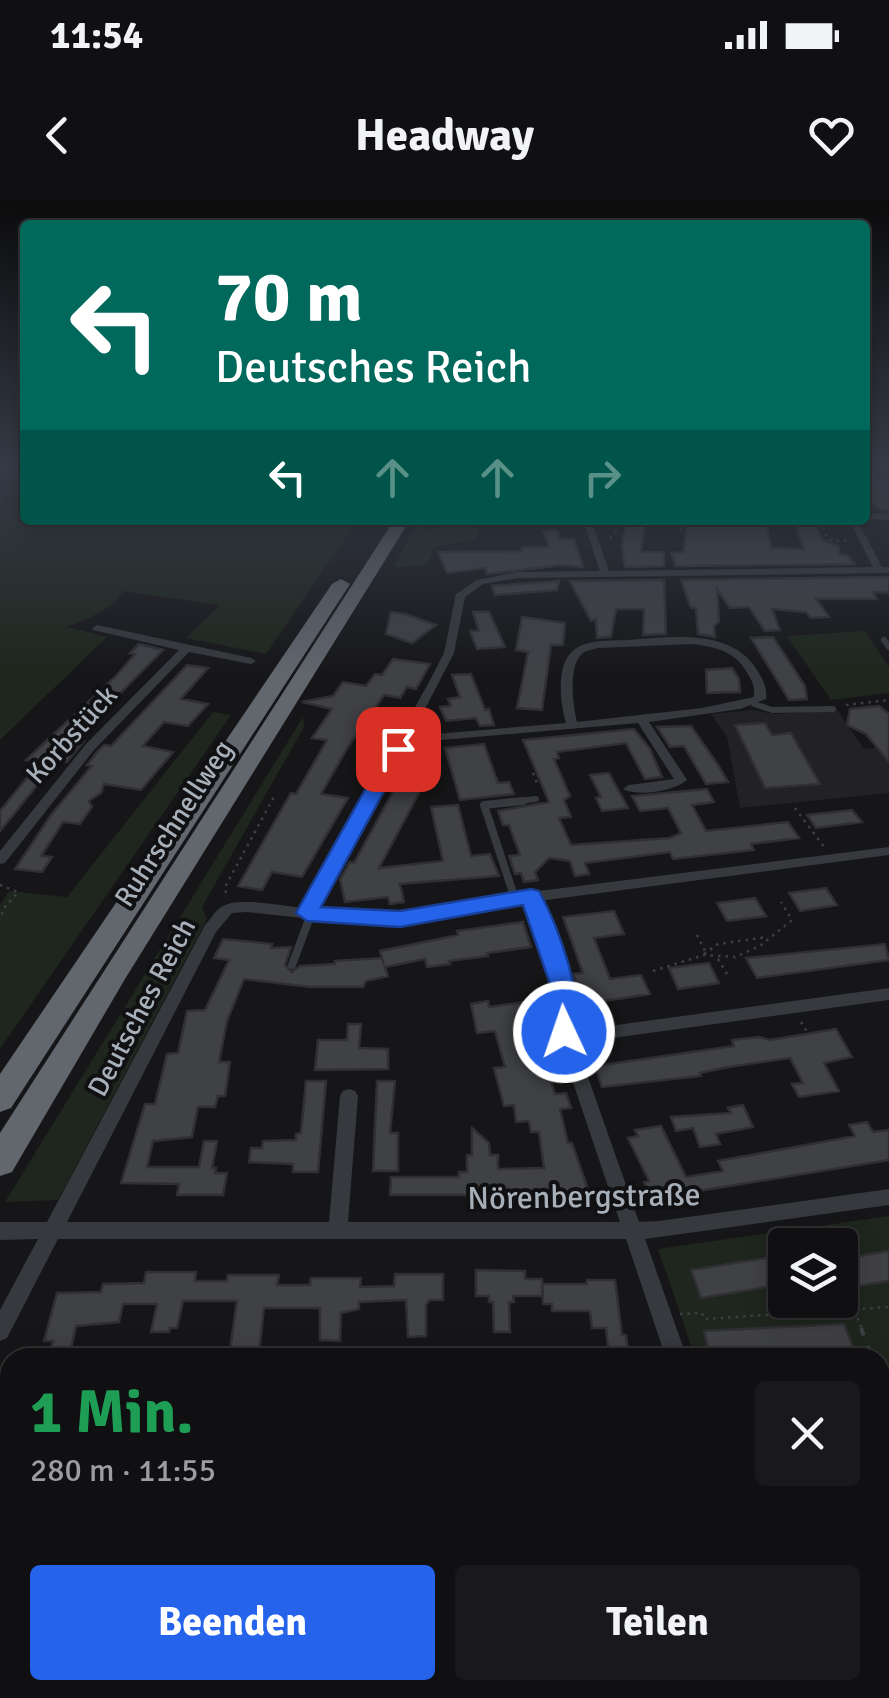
<!DOCTYPE html>
<html lang="de">
<head>
<meta charset="utf-8">
<style>
	body { margin:0; font-family:Signika,sans-serif; background:#19191b; color:#f1f3f6; height:100vh; display:flex; flex-direction:column; font-size:38px; white-space:nowrap }
	* { box-sizing:border-box; margin:0 }
	p { font-size:32px; color:#9c9d9f }
	.icon { flex:none; width:55px; height:55px; fill:none; stroke:currentColor; stroke-width:2; stroke-linecap:round; stroke-linejoin:round }
	.map { position:relative; flex:1; overflow:hidden }
	.side { position:absolute; left:0px; top:1148px; width:890px; height:352px; display:flex; flex-direction:column; background:#101012; border-radius:30px 30px 0 0; box-shadow:0 5px 25px #0003,0 0 0 2px #303032 }
	.side>* { flex:none }
	.guide { position:absolute; left:20px; top:20px; width:850px; height:305px; border-radius:10px; box-shadow:0 5px 25px #0003,0 0 0 2px #303032; background:#00695c; color:#fff; overflow:hidden }
	.controls { position:absolute; left:768px; top:1028px; display:grid; gap:20px }
	.controls a { display:grid; place-items:center; width:90px; height:90px; border-radius:10px; background:#101012; box-shadow:0 5px 25px #0003,0 0 0 2px #303032; font-size:50px }
	.pin { position:absolute; display:grid; place-items:center; width:85px; height:85px; color:#fff; margin:-42px; border-radius:20px; box-shadow:0 5px 15px #0006 }
	.me { position:absolute; width:110px; margin:-55px; rotate:357deg; stroke-linejoin:round; filter:drop-shadow(0 0 8px #0008) }
	.turn { display:flex; align-items:center; gap:35px; height:210px; padding:0 30px; font-size:45px }
	.turn .icon { width:130px; height:130px; stroke-width:2.5 }
	.turn b { display:block; font-size:70px; line-height:85px }
	.lanes { display:flex; align-items:center; height:95px; padding:0 30px; background:#0003; justify-content:center; gap:50px; direction:ltr }
	.lanes .off { opacity:.35 }
	.round { display:grid; place-items:center; flex:none; width:105px; height:105px; border-radius:10px; background:#19191b }
	.headline { display:flex; align-items:center; justify-content:space-between; height:170px; padding:0 30px }
	h1 { font-size:60px; font-weight:700; line-height:75px; color:#1e9e55 }
	.cta { display:flex; gap:20px; margin-top:auto; padding:20px 30px }
	.cta a { flex:1; height:115px; border-radius:10px; background:#2563eb; color:#fff; font-size:40px; font-weight:700; line-height:115px; text-align:center }
	.cta a+a { background:#19191b; color:#f1f3f6 }
	.status { display:flex; justify-content:space-between; align-items:center; height:70px; padding:0 50px; background:#101012; direction:ltr }
	.status svg { height:28px; fill:currentColor }
	header { display:flex; justify-content:space-between; align-items:center; height:130px; padding:0 30px; background:#101012; font-size:45px; font-weight:700 }
	.map>svg:first-child { display:block }
	.built { fill:#222225 }
	.green { fill:#1e261d; fill-rule:evenodd }
	.building { fill:#404145; stroke:#303034; stroke-width:2.5 }
	.lines { fill:none; stroke-linecap:round; stroke-linejoin:round }
	.path-far1 { stroke:#3c4044; stroke-width:2.5; stroke-dasharray:2.5 5; stroke-linecap:butt }
	.path { stroke:#3c4044; stroke-width:4; stroke-dasharray:8 11; stroke-linecap:butt }
	.lane-far1 { stroke:#36393d; stroke-width:6 }
	.lane { stroke:#36393d; stroke-width:8 }
	.street { fill:#36393d; fill-rule:evenodd }
	.highway { fill:#62676e; fill-rule:evenodd }
	.route { fill:#2563eb; stroke:#184099; stroke-width:2.5 }
	.labels { text-anchor:middle; stroke-width:8; stroke-linejoin:round; paint-order:stroke }
	.street-label { font-size:28px; fill:#a7afb9; stroke:#111113 }
	.near-street-label { font-size:32px; fill:#a7afb9; stroke:#111113 }
</style>
</head>
<body>
<div class="status"><b>11:54</b><svg viewBox="0 0 49 12"><path d="M0 12V9h3v3zM5 12V6h3v6zM10 12V3h3v9zM15 12V0h3v12zM26 1h20v11H26zM47 4h2v5h-2z"/></svg></div>
<header><svg class="icon" aria-label="back" viewBox="0 0 24 24"><path d="M15 5l-7 7 7 7"/></svg>Headway<svg class="icon" aria-label="heart" viewBox="0 0 24 24"><path d="M12 20l-8-8c-3-5 5-10 8-4 3-6 11-1 8 4z"/></svg></header>
<div class="map">
<svg width="889" height="1498" viewBox="0 0 889 1498">
	<rect width="100%" height="100%" fill="#161618"/>
	<path class="built" d="M753 510 774 514 837 510 864 549 889 546V593L740 608 727 537 711 514Z"/>
	<path class="green" d="M25 297V320H358L266 454 186 438 220 405 123 391C112 411 87 418 67 427L107 437 0 540V301Z
		M418 320H428L425 329 478 320 477 339 434 347 427 365 394 367Z
		M865 431 889 467V493L831 500 787 436Z
		M213 512 231 515 0 849V705L9 691 67 697Z
		M303 517 304 527 202 707 207 719 58 1000 5 1002Z
		M889 1016V1498H552V1490H880V1158L695 1157 658 1049ZM785 1045H840V1100H785Z"/>
	<path class="building" d="M865 268 889 284V310H881L865 297Z
		M627 320H645L641 352H664V366L625 367 622 346Z
		M687 320H766L771 348 804 349 796 325H800L799 320 815 321 822 340 838 346 840 355H847L854 364 676 366 671 353 684 352Z
		M557 330 560 339H574L583 367 562 365 487 374 485 368 447 373 438 352 522 351V347H549L543 331Z
		M889 377V393L873 392 877 399H816L829 417 811 418 806 412 772 409 780 430 765 431 749 407 730 408 717 389 719 422 714 426 715 437 698 434 696 408H691L681 380Z
		M664 380 666 434 643 435 644 409H616L611 437 597 438 596 419 591 421 570 381Z
		M559 381 557 390 495 395 492 386Z
		M391 412 405 414 436 425 412 443 386 434Z
		M473 412H489L505 447 477 449 470 431H479Z
		M522 417 565 423 563 445H551L542 510 517 508 528 452 516 450Z
		M773 437 805 486 807 499 789 500 751 438Z
		M139 444 163 450 95 519 100 520 80 540 84 541 67 562 60 561 56 565 26 560 116 476 135 454 130 453Z
		M393 459 430 464 416 489 407 487 400 498 384 495 348 547 321 594 348 598 302 677 272 672 262 690 238 686 291 593 296 594 327 540 312 538 332 509 302 502 333 496 343 482 366 486 375 474 382 475Z
		M187 465 208 468 181 499 208 504 188 526 164 522 143 546 173 552 141 590 104 584 101 593 89 601 92 607 80 624 63 622 41 656 52 657 42 672 15 669 51 615 89 569 92 566 87 565 97 552 104 545 111 546Z
		M732 468 739 479 740 492 707 493 706 470Z
		M471 474 485 510 489 509 494 525 480 526 476 518 446 521 440 507 451 506 448 499 460 497 452 475Z
		M879 506 889 514V562L866 534 847 525 850 509Z
		M765 523 772 535 791 533 820 584 765 588 735 525Z
		M691 526 718 565 728 582 706 584 684 546 670 547 657 527Z
		M634 529 650 549 662 577 645 579 626 543 557 552 559 558 554 559 570 596 564 600 571 617 559 618 571 645 670 638 681 633 668 608 640 611 632 596 707 589 714 602 692 605 706 631 788 622 799 638 751 644 754 650 673 659 670 652 585 663 589 674 575 676 570 661 549 658 535 672 538 680 524 682 521 673 515 674 509 656 520 655 509 625H503L498 611 549 602 523 540Z
		M484 544 498 583 509 582 514 594 460 600 445 548Z
		M421 551 440 554 379 668 443 661 431 607 458 605 471 656 490 654 499 676 400 684 404 702 390 704 388 697 345 702 340 679 350 662 354 663 414 553Z
		M34 569 44 577 0 631V611Z
		M609 573 628 608 602 611 596 598 601 597 590 575Z
		M852 610 862 622 816 628 807 615Z
		M826 688 837 705 800 711 789 693Z
		M755 698 766 716 727 721 717 703Z
		M614 711 624 734 594 738 610 779 641 775 650 794 584 804 573 774 583 773 563 717Z
		M523 722 531 747 487 753 488 756 449 761 450 764 427 767 425 759 385 767 388 776 366 781 363 787H310L244 779 227 821 219 862H230L225 896H218L215 907H198L192 937 153 941 147 967H199L204 941H217L212 968H216L215 973H227L223 995H177L179 984 121 983 145 904H155L167 854 178 853 187 811 205 810 229 760 214 758 223 739 272 744 271 748 291 747 285 765 292 772 300 766 335 764V761L382 758 384 765 380 751 458 735 457 731Z
		M885 744 889 760 757 778 746 758Z
		M709 763 719 783 678 789 669 768Z
		M488 801 489 807 525 802 555 894 566 893 571 908 560 909 568 943H572L590 995H390L391 977H459V972H467V955H472V928L489 943 490 955H498V969L544 968 539 932H531L529 921 516 922 514 905 504 906 494 868 505 867 495 831 477 833 471 804Z
		M348 824H361L359 848 388 849V869L315 870 318 840H347Z
		M836 829 852 857 824 863 839 891 799 897 792 884 803 883 790 858 728 867 700 873 701 876 602 887 595 866 734 846 732 840 759 837 770 840Z
		M306 881H326L318 972H293V964L249 962 251 948H262L263 941 296 940V934L301 933Z
		M377 881H395L390 933H398V971H373Z
		M743 905 753 927 716 934 720 944 700 947 693 928 676 931 671 917 731 913 728 908Z
		M867 922 873 932 889 930V960L686 993 691 1005 670 1006 666 996 650 998 644 982 649 981 628 938 638 936 635 930 661 926 686 977 723 971 718 961 855 936 849 925Z
		M889 1051V1081L840 1089V1059Z
		M785 1055V1084L701 1098 691 1070Z
		M476 1070 525 1071V1079H542L543 1096H513L514 1102H509L510 1132H494L493 1102H489V1096H476Z
		M146 1072H196L195 1081H227L228 1075H279L277 1085H310L311 1078H361L360 1087 394 1086 395 1074H443V1100H429L426 1105V1136L408 1137 406 1100 359 1102V1109L341 1113 340 1141 320 1140V1108H264L259 1153 254 1158 229 1157 237 1101H183L177 1128H170L169 1132H151L157 1104H123L119 1122 76 1126 69 1158H48L53 1141H44L57 1093 101 1092 103 1084 144 1083Z
		M587 1080H615L622 1135H626L629 1158H609L606 1128H592L590 1111H552V1104H543L542 1084H587Z
		M844 1124 857 1158H710L704 1131Z"/>
	<g class="lines">
		<path class="path-far1" d="M0 297 25 293
			M820 320 828 340 850 341
			M681 331 683 320
			M610 338 619 328V320
			M384 474 422 480
			M368 499 374 490
			M340 503 364 488
			M846 505 889 500
			M533 573 538 586
			M543 608 548 622
			M795 608 824 647
			M0 685 18 692 4 708 0 720
			M226 693 225 687 275 595
			M697 735 705 751
			M704 754 718 744 767 737
			M718 759 727 774
			M653 771 704 755 735 757 760 746 792 720 781 702
			M801 822 808 833
			M855 1111 862 1130
			M680 1114 702 1113 704 1119 889 1107"/>
		<path class="path" d="M861 1128 872 1158
			M880 1180 889 1205
			M881 1260 889 1282
			M363 1498 364 1490"/>
		<path class="lane-far1" d="M884 440 889 447
			M754 504 772 510 833 509
			M501 603 536 599"/>
		<path class="lane" d="M515 699 484 605 523 601
			M292 765 311 714"/>
		<path class="street" d="M865 313 889 314V320L865 319Z
			M583 320H591L609 371 873 367 849 320H857L882 367H889V373L518 378 483 384 465 397 454 453 411 536 566 523C560 503 555 463 575 449 589 439 612 441 628 440 672 437 731 428 757 470 764 481 767 487 766 499L740 509 649 522 687 580C674 591 638 597 623 589L629 585 674 579 638 523 407 543 316 710 368 715 400 714 531 692 889 647V655L539 701 571 787 572 831 889 788V800L576 843 639 1022 659 1021 889 989V1005L645 1039 687 1158H666L626 1039H58L7 1138 0 1141V1110L38 1039 0 1040V1022H47L205 725C210 720 215 711 221 707 237 696 283 706 303 708L429 482 444 453 456 394 477 380 518 372 600 371ZM692 444C717 447 735 451 748 474 753 483 755 487 754 497L702 508 577 522C573 506 568 468 581 455 585 450 592 450 597 448ZM526 703 555 787 556 832 620 1022H348L358 896 355 891 349 889 343 891 340 896 329 1022H67L216 732 232 713 246 712 368 725 400 724Z
			M97 425 251 458 256 461 251 464 189 452 94 550 5 663 0 664V651L86 544 179 450 93 430 92 428Z
			M0 1377 10 1378V1402L0 1401Z
			M880 1379H889V1403H880Z
			M10 1471V1490H20L17 1498H0V1477Z
			M774 1490H800L802 1498H776Z"/>
		<path class="highway" d="M394 320H410L125 779 12 972 0 976V933Z
			M341 379 350 384 11 908 0 912V874L332 384Z"/>
	</g>
	<linearGradient id="sky" x2="0" y2="1"><stop stop-color="#0c0c0d"/><stop offset="0.56" stop-color="#363c48"/><stop offset="1" stop-color="#363c48" stop-opacity="0"/></linearGradient>
	<rect width="889" height="478" fill="url(#sky)"/>
	<path class="route" d="M398 543 407 549 321 707 400 711 531 689 539 691C556 722 589 806 573 838H555L552 832 551 787 523 705 400 727 307 721 296 713 388 549Z"/>
	<g class="labels">
		<g class="street-label">
			<text transform="translate(71 534) rotate(-48)" y="10">Korbstück</text>
			<text transform="translate(173 623) rotate(-57)" y="10">Ruhrschnellweg</text>
			<text transform="translate(141 807) rotate(-62)" y="10">Deutsches Reich</text>
		</g>
		<g class="near-street-label">
			<text transform="translate(584 996) rotate(-1)" y="11">Nörenbergstraße</text>
		</g>
	</g>
</svg>
<div class="controls">
<a><svg class="icon" aria-label="layers" viewBox="0 0 24 24"><path d="M12 4l9 5-9 5-9-5zM3 14l9 5 9-5"/></svg></a>
</div>
<div class="pin" style="left:398px;top:549px;background:#d93025"><svg class="icon" aria-label="arrive" viewBox="0 0 24 24"><path d="M6 21V4h12l-3 4 3 4H6"/></svg></div>
<svg class="me" style="left:564px;top:832px" viewBox="-20 -20 40 40"><circle r="17" fill="#2563eb" stroke="#fff" stroke-width="3"/><path d="M0-11L8 9 0 5-8 9z" fill="#fff"/></svg>
<div class="guide">
<div class="turn"><svg class="icon" aria-label="left" viewBox="0 0 24 24"><path d="M17 20v-9H6M10 6l-5 5 5 5"/></svg><div><b>70 m</b>Deutsches Reich</div></div>
<div class="lanes"><svg class="icon" aria-label="left" viewBox="0 0 24 24"><path d="M17 20v-9H6M10 6l-5 5 5 5"/></svg><svg class="icon off" aria-label="ahead" viewBox="0 0 24 24"><path d="M12 20V5M6 11l6-6 6 6"/></svg><svg class="icon off" aria-label="ahead" viewBox="0 0 24 24"><path d="M12 20V5M6 11l6-6 6 6"/></svg><svg class="icon off" aria-label="right" viewBox="0 0 24 24"><path d="M7 20v-9h11M14 6l5 5-5 5"/></svg></div>
</div>
<section class="side">
<div class="headline"><div><h1>1 Min.</h1><p>280 m · 11:55</p></div><a class="round"><svg class="icon" aria-label="close" viewBox="0 0 24 24"><path d="M6 6l12 12M18 6L6 18"/></svg></a></div>
<div class="cta"><a>Beenden</a><a>Teilen</a></div>
</section>
</div>
</body>
</html>
